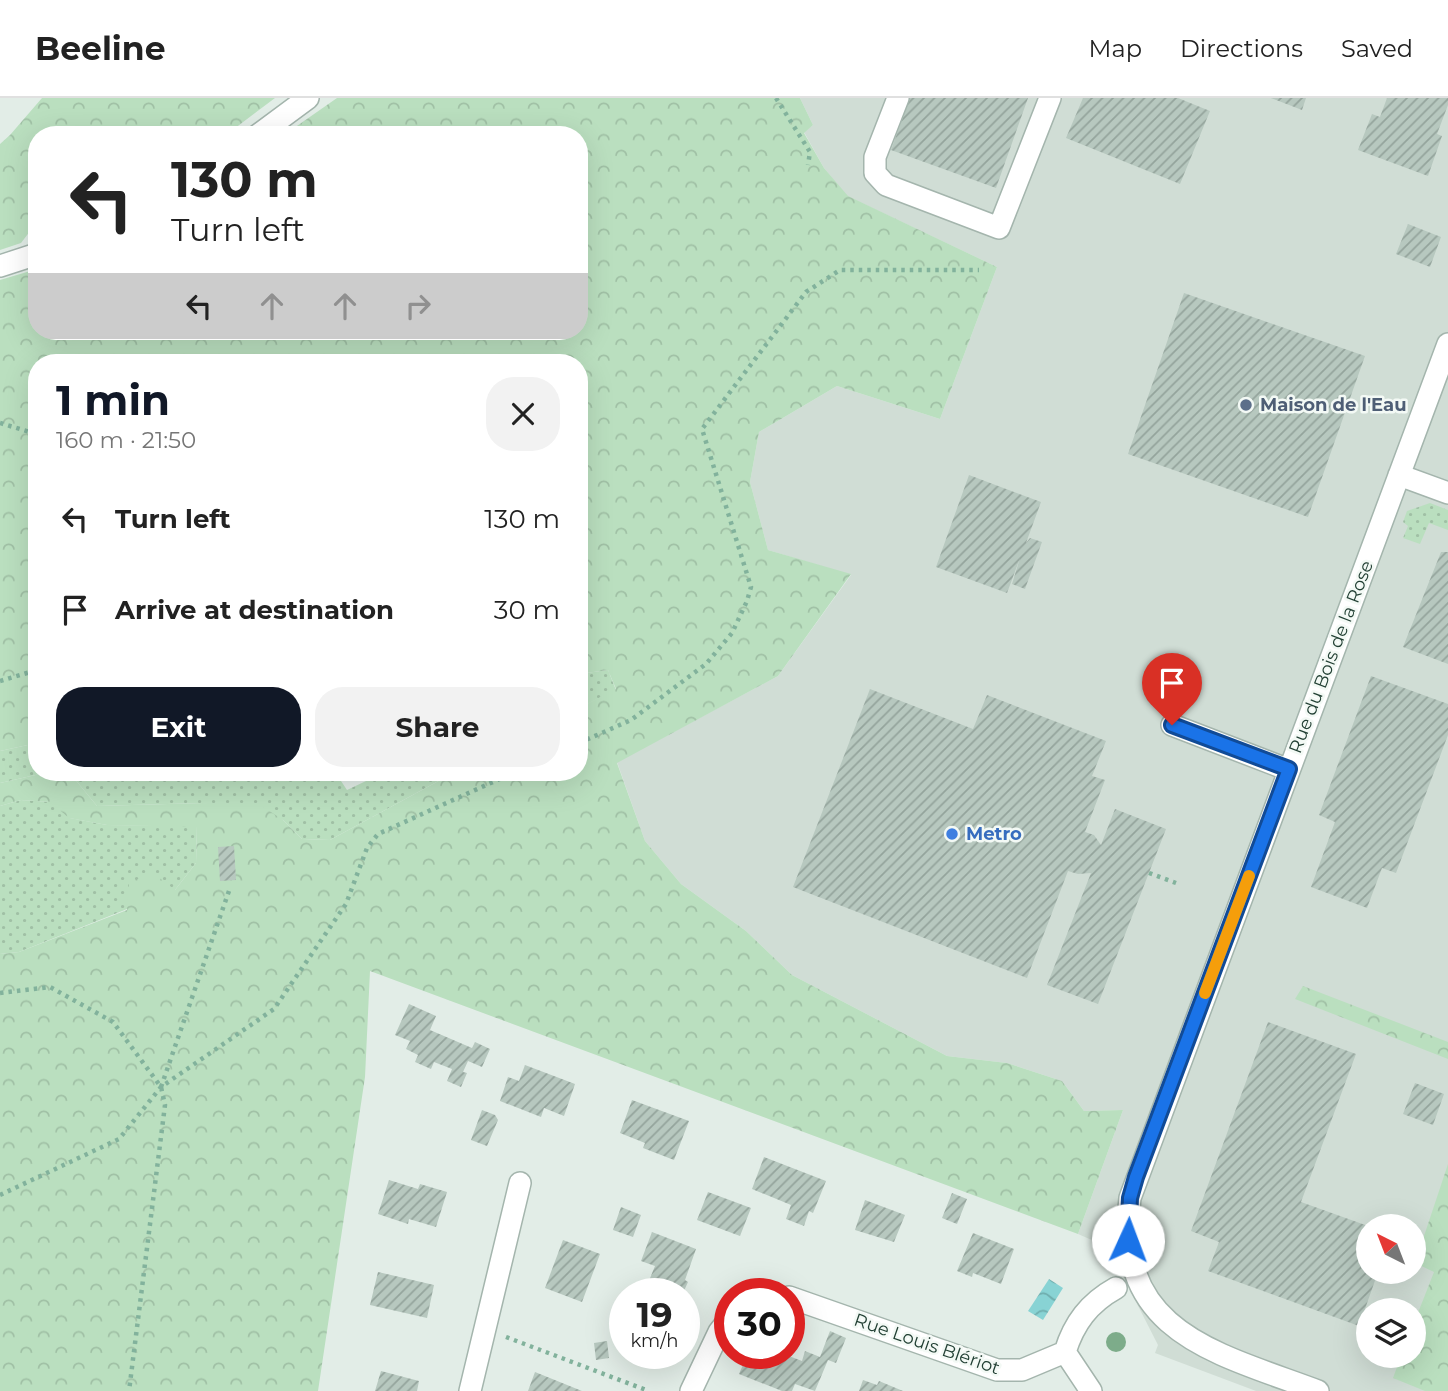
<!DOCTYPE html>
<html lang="en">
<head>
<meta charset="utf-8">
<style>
	body { margin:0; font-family:Montserrat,sans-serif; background:#f2f2f2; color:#222; height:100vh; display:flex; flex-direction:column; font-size:26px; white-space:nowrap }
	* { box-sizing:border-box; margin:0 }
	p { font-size:23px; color:#767676 }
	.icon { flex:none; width:38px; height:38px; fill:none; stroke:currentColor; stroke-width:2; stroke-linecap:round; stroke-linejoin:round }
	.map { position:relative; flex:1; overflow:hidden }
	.details { position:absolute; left:28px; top:256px; width:560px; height:427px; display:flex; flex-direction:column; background:#fff; border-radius:28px; box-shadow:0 7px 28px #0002 }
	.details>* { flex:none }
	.guide { position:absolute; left:28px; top:28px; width:560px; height:214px; border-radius:28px; box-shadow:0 7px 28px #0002; background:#fff; color:#222; overflow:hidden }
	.needle { width:46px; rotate:318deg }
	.tools { position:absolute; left:1356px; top:1116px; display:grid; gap:14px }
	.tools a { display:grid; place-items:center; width:70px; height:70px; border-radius:50%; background:#fff; box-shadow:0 7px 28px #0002; font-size:35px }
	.speed { position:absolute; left:609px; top:1180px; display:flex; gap:14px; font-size:35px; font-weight:700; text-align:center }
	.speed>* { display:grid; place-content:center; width:91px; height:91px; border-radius:50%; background:#fff; box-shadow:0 7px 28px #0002; line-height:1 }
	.speed small { font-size:18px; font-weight:400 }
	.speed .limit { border:10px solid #d22; background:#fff; color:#111 }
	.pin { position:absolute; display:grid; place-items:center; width:60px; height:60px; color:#fff; margin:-72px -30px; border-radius:50% 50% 50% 0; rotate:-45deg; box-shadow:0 0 7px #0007 }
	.pin .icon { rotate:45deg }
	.me { position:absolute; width:77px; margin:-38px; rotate:2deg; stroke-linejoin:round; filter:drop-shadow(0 0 5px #0008) }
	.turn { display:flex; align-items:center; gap:24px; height:147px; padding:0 28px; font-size:32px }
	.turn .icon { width:91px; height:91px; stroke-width:2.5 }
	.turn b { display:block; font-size:49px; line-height:60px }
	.lanes { display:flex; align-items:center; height:66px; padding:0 28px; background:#0003; justify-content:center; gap:35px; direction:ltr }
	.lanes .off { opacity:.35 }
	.round { display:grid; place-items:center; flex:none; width:74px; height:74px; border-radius:28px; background:#f2f2f2 }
	.summary { display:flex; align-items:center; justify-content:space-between; height:119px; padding:0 28px }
	h1 { font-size:42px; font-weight:700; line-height:52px; color:#111827 }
	.cta { display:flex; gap:14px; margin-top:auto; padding:14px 28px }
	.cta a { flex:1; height:80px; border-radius:28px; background:#111827; color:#fff; font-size:28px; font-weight:700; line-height:80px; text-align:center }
	.cta a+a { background:#f2f2f2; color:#222 }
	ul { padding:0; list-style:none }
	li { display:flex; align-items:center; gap:21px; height:91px; padding:0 28px }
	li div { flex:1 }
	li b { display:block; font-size:26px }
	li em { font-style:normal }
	header { display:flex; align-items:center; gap:42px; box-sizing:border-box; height:98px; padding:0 35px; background:#fff; border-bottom:2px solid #e0e0e0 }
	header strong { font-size:33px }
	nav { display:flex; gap:38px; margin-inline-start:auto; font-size:24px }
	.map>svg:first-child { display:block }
	.built { fill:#d0ddd5; fill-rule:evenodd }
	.grass { fill:url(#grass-dots) }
	.forest { fill:url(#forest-crowns) }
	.water { fill:url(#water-waves) }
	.building { fill:url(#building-hatch) }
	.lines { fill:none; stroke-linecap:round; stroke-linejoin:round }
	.minor-casing { stroke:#a4b5ad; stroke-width:24 }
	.path { stroke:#82b29c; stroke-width:4.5; stroke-dasharray:3.5 5; stroke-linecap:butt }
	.minor { stroke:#fff; stroke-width:21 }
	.tree { fill:#7dac8a }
	.route-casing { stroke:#114b97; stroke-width:18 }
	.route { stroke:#1a73e8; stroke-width:12 }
	.slow { stroke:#f59e0b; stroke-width:12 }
	.service-dot { fill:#5c6f8a; stroke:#f3f9f5; stroke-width:2.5 }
	.shop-dot { fill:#3f7fe0; stroke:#f3f9f5; stroke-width:2.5 }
	.labels { text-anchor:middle; stroke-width:5; stroke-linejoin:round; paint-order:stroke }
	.service-label { font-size:18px; font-weight:bold; fill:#4e5e75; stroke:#f3f9f5; text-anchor:start }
	.street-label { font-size:18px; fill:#213f33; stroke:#f3f9f5 }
	.shop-label { font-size:18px; font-weight:bold; fill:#366cbe; stroke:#f3f9f5; text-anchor:start }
</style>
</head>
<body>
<header>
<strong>Beeline</strong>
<nav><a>Map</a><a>Directions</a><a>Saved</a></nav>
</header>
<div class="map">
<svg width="1448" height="1293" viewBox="0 0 1448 1293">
	<defs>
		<pattern id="grass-dots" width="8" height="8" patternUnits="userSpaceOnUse" patternTransform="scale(1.75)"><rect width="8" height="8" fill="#badfbf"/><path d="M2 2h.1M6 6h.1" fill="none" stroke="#a0c0a5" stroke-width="1.8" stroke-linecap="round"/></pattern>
		<pattern id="forest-crowns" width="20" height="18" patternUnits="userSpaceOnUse" patternTransform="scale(1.75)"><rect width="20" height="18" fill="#badfbf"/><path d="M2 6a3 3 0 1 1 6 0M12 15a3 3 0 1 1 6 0" fill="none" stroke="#a0c0a5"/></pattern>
		<pattern id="water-waves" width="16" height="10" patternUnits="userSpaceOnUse" patternTransform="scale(1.75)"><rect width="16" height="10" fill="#88d3d4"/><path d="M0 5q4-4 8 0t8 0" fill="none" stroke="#6fadad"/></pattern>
		<pattern id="building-hatch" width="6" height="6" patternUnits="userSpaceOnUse" patternTransform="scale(1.75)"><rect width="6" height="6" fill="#b7c8bf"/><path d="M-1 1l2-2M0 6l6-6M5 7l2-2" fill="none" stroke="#94a49c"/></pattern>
	</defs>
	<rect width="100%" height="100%" fill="#e2ede7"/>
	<path class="built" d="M800 0H1448V1293H1256L1155 1255 1158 1247 1108 1149 1078 1136 1123 1012 1084 1013 1062 983 1007 965 947 958 792 877 746 833 681 786 645 743 617 664 778 578 851 477 768 452 750 384 759 334 837 288 940 321 997 169 847 98 824 70 804 34 813 27ZM1368 1129H1414V1174H1368ZM1368 1213H1414V1258H1368Z"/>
	<path class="grass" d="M1430 405 1448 412V432L1429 425 1420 446 1403 440 1408 428 1403 424 1407 413Z
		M608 572 616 592 579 610V576Z
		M37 645V674H49L0 685V653Z
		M69 674H335L347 692 385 674H455L330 742 302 741 283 722 202 705 97 708Z
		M21 702 51 704 70 720 107 727 197 728 196 765 175 792 19 854 0 856V708Z"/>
	<path class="forest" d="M42 0H275L226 37H37V124L21 145 0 152V46L10 37Z
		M337 0H800L813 27 804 35 824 70 848 98 997 169 940 321 837 288 759 334 750 384 768 452 851 476 778 578 617 665 645 743 681 786 746 833 792 877 947 958 1007 965 1062 983 1084 1013 1123 1012 1078 1136 370 873 365 979 318 1293H0V856L19 854 127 812 129 785 153 775 175 792 196 765 197 729 107 727 69 720 50 704 21 702 0 708V685L49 674H69L97 708 203 705 262 708 283 722 302 741 330 742 455 674H579V610L616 591 608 572 579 576V264H37V645L0 653V182L37 171V233H579V37H284Z
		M1303 888 1448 944V961L1295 901Z
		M1448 1066V1293H1425L1393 1280 1401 1258H1414V1225L1434 1174 1415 1165Z"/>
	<path class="water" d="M1049 1181 1063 1190 1043 1222 1028 1213Z"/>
	<path class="building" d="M910 0H1028L996 90 891 52Z
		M1083 0H1178L1210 13 1180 86 1066 40Z
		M1271 0H1306L1302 12Z
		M1387 0H1448V7L1437 36 1442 38 1428 78 1358 52 1372 16 1380 19Z
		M1408 126 1441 139 1430 169 1396 156Z
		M1184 195 1365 258 1308 419 1128 356Z
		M969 377 1041 404 1026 445 1030 440 1042 444 1025 491 1012 486 1020 460 1007 495 936 469Z
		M1441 454H1448V566L1403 549Z
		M1371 578 1448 606V637L1396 775 1382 770 1367 810 1311 789 1335 724 1319 717Z
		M870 591 973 631 987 597 1106 643 1092 678 1105 682 1085 734 1094 737 1101 747 1115 711 1166 731 1098 906 1047 887 1091 775 1078 776 1068 773 1027 880 793 789Z
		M234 748 236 782 220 783 218 749Z
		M409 906 436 918 430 932 472 950 475 944 490 951 482 969 468 963 463 974 467 975 461 989 447 983 452 971 434 964 431 971 415 964 418 957 406 951 410 943 395 937Z
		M1268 924 1356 956 1301 1104 1368 1128V1174H1378L1359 1228 1208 1173 1219 1144 1191 1133Z
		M525 967 575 986 564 1018 544 1010 541 1019 500 1003 508 979 519 983Z
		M1415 985 1444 996 1433 1027 1403 1016Z
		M632 1002 689 1023 674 1062 643 1050 645 1045 620 1035Z
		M482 1012 495 1017 498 1022 487 1048 471 1042Z
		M764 1059 826 1083 813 1115 809 1113 804 1128 786 1121 791 1107 752 1091Z
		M389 1082 418 1091 420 1086 447 1094 436 1129 409 1121 408 1126 378 1116Z
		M708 1094 751 1110 740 1138 697 1122Z
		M952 1095 967 1101 957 1126 942 1120Z
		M865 1102 905 1117 894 1144 855 1132Z
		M621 1109 641 1117 633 1139 613 1132Z
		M652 1134 696 1151 685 1182 688 1184 683 1195H644L655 1168 641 1163Z
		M973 1135 1014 1151 1001 1186 973 1175 972 1179 957 1173Z
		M563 1142 600 1156 582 1204 545 1190Z
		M378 1174 434 1187 427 1220 370 1207Z
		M830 1233 846 1240 836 1265 828 1262 815 1293 795 1286 792 1293H782L739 1276 748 1255H781L802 1263 805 1253 820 1259Z
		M607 1243 609 1260 596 1262 594 1245Z
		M381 1273 419 1283 417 1293H375Z
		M535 1274 582 1293H528Z
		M863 1282 877 1287 879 1283 903 1293H859Z"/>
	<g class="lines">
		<defs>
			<path id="minor" d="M898 0 875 59V75L886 87 999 130 1050 0
				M258 37 308 0
				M0 168 37 156
				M1399 377 1448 395
				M1172 627 1289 672
				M789 1199 997 1272H1022L1065 1254
				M1065 1254C1074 1225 1089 1205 1116 1190
				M1065 1254 1091 1293
				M470 1293 520 1085
				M691 1293 719 1234 730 1220
				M1318 1293C1217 1255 1113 1235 1130 1100L1448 246"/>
		</defs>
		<use href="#minor" class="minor-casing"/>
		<path class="path" d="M776 0 810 54 808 67
			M0 325 33 335 37 338
			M0 583 37 572
			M579 645 631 622 706 566 732 535 747 503 751 489 702 331 806 194 840 172H979
			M1149 775 1176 785
			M0 895 50 889 113 924 161 989 165 1007 129 1293
			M161 989 230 790
			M0 1097 119 1041 161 989 274 911 346 806 367 750 378 736 515 674
			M506 1239 649 1293"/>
		<use href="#minor" class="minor"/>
	</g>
	<circle class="tree" cx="1116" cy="1244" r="10"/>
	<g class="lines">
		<defs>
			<path id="route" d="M1128 1142 1130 1100 1136 1079 1289 671 1172 627"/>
		</defs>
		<use href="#route" class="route-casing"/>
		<use href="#route" class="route"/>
		<path class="slow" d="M1205 895 1249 778"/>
	</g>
	<circle class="service-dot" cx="1246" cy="307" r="7"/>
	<circle class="shop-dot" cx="952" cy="736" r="7"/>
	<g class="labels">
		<g class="service-label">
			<text x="1260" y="313">Maison de l'Eau</text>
		</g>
		<g class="street-label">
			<text transform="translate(1331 559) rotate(-69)" y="6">Rue du Bois de la Rose</text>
			<text transform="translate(927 1246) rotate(19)" y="6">Rue Louis Blériot</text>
		</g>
		<g class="shop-label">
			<text x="966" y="742">Metro</text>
		</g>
	</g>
</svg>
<div class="tools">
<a><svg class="needle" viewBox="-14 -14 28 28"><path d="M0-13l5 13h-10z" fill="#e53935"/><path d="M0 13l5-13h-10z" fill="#767676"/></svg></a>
<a><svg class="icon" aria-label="layers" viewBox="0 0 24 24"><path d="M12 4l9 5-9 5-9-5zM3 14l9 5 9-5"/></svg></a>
</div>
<div class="speed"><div>19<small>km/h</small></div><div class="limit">30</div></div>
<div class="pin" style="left:1172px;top:627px;background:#d93025"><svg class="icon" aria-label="arrive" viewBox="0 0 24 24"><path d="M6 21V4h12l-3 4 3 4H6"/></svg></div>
<svg class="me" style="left:1128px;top:1142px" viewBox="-20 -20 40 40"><circle r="19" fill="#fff"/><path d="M0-13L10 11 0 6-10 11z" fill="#1a73e8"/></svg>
<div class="guide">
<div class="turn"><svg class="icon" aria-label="left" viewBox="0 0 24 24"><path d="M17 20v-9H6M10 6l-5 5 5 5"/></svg><div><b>130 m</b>Turn left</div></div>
<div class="lanes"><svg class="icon" aria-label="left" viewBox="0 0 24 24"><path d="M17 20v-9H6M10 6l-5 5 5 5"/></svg><svg class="icon off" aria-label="ahead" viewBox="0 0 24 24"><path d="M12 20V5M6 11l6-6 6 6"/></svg><svg class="icon off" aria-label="ahead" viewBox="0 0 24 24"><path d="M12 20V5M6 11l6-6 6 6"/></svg><svg class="icon off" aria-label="right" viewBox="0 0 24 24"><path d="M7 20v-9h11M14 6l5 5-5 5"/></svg></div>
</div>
<section class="details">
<div class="summary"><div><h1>1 min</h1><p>160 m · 21:50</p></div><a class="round"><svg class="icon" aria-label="close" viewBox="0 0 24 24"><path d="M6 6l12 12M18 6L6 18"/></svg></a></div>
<ul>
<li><svg class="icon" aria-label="left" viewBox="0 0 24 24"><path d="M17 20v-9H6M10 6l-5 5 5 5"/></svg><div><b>Turn left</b></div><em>130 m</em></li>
<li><svg class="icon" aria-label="arrive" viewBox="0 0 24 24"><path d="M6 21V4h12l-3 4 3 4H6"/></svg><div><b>Arrive at destination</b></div><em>30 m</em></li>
</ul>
<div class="cta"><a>Exit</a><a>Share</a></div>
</section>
</div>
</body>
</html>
